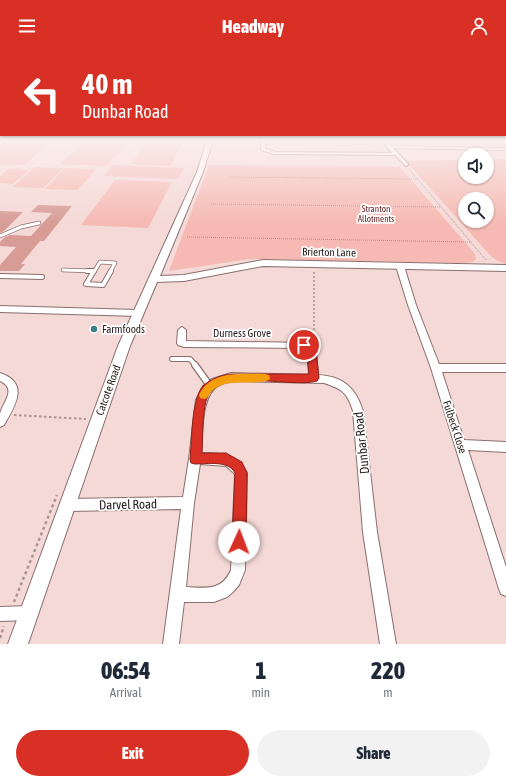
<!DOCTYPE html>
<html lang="en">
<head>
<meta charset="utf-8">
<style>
	body { margin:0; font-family:"Asap Condensed",sans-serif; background:#f2f2f3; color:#1f2937; height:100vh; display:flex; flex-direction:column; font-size:15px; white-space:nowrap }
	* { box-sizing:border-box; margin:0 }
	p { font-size:13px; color:#747a83 }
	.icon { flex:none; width:22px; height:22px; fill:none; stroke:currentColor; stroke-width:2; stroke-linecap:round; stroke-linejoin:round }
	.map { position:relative; height:592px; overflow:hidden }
	.side { display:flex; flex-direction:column; background:#fff; flex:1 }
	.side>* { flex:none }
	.hud { position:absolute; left:0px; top:0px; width:506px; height:84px; box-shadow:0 1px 3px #0004; background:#d93025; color:#fff; overflow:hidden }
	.tools { position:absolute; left:458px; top:96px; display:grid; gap:8px }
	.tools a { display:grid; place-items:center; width:36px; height:36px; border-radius:50%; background:#fff; box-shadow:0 1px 3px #0004; font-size:20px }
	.pin { position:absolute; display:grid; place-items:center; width:34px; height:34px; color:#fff; margin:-17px; border:2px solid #fff; border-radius:50%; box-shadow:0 1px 4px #0007 }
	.me { position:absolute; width:44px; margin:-22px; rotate:2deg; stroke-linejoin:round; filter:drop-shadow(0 0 3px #0008) }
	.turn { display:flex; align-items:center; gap:14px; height:84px; padding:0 16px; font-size:18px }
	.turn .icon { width:52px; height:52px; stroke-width:2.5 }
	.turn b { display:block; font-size:28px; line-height:34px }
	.eta { display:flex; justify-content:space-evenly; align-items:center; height:68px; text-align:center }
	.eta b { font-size:24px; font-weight:800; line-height:28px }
	.action { display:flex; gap:8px; margin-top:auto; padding:8px 16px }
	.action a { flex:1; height:46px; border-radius:24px; background:#d93025; color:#fff; font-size:16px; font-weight:800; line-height:46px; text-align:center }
	.action a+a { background:#f2f2f3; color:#1f2937 }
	header { display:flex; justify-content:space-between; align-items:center; height:52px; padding:0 16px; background:#d93025; color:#fff; font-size:18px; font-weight:800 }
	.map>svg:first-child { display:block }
	.green { fill:#f6b9b3; fill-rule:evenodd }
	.building { fill:#d89c97 }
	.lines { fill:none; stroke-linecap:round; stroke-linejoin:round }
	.lane-far2-casing { stroke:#886f6d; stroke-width:4.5 }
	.lane-far1-casing { stroke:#886f6d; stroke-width:6 }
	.lane-casing { stroke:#886f6d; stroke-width:8 }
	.street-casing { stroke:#886f6d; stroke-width:2 }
	.secondary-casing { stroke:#886f6d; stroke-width:2 }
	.path-far3 { stroke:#a99492; stroke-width:1; stroke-dasharray:1 1; stroke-linecap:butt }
	.path-far2 { stroke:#a99492; stroke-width:1.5; stroke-dasharray:2 2; stroke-linecap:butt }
	.path-far1 { stroke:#a99492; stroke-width:2; stroke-dasharray:2.5 2.5; stroke-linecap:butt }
	.path { stroke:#a99492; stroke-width:2.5; stroke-dasharray:3 3; stroke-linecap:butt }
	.lane-far2 { stroke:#fff; stroke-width:3 }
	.lane-far1 { stroke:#fff; stroke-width:4 }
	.lane { stroke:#fff; stroke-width:5.5 }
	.street { fill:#fff; fill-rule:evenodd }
	.secondary { fill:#fff; fill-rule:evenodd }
	.route { fill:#d93025; stroke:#8d1f18 }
	.slow { fill:#f59e0b }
	.poi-dot { fill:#397f8b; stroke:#fff; stroke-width:1.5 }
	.labels { text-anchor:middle; stroke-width:3.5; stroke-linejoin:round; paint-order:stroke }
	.far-park-label { font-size:9px; fill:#621b1a; stroke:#fff }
	.street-label { font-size:11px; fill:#271e1d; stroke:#fff }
	.poi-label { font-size:11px; fill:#271e1d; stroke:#fff; text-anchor:start }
	.near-street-label { font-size:13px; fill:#271e1d; stroke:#fff }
</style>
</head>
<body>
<header><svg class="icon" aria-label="menu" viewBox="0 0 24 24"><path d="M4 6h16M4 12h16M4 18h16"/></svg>Headway<svg class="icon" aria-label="person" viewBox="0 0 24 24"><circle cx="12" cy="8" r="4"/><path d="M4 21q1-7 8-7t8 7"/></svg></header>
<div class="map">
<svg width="506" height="592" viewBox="0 0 506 592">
	<rect width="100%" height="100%" fill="#f5d9d6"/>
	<path class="green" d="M10 88H53L24 113 0 112V95Z
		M85 89 127 90 107 114 60 112Z
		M147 91 182 92 170 114 131 112Z
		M506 107V212L496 208 489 202 406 109 465 108V125H487V108ZM465 147H487V169H465Z
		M113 113 184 116 178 127 104 124Z
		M209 113 400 115 475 202 476 207 472 210 465 211 250 207 169 219Z
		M35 115 64 116 43 136 12 135Z
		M65 116 96 117 78 138 45 137Z
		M8 117 29 118 13 132 0 131V124Z
		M115 128 172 130 148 176 81 173Z"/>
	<path class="building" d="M38 153 72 154 44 189H40L21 212H25L19 219H0V213L16 195 0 194V190L5 185 10 183 31 184 52 161 31 160Z
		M0 159 23 160 4 179 0 181Z"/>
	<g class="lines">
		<defs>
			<path id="lane-far2" d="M0 184 21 175 39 171
				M63 218 94 219
				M94 220 100 210 115 211 110 220"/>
			<path id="lane-far1" d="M87 219H94
				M94 219 86 232 103 233 111 219
				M0 224 42 225
				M172 307H190L196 314"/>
			<path id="lane" d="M195 313 210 334"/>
			<path id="street" d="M261 88H265V96L275 100 392 101 381 88H386L391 94 506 96V98L393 96 408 112V113L406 114 395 103 274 102 261 98Z
				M397 212H403L404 214 416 253 439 312H506V320H442L464 388 506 390V400L468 398 506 515V544L501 542 499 537 431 316 408 253 396 214Z
				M0 254 138 258 142 261 138 264 0 260Z
				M182 275 186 278V289L307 291 316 298 318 323C343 324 356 336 363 359L377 480 396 592H380L363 480 353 359C347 340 342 337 324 331L231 329C227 330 222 331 219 333 200 343 203 383 201 401 220 401 239 402 247 421L245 518 239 533 233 540 227 545 214 550H184L179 592H163L181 457 68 459 64 457 62 453 64 449 68 447 183 445 189 407 196 348 203 334 212 327 231 321 309 323 307 300 302 296 184 295 178 293 177 291 178 278ZM200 412 226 414 235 422 231 518C222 539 206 536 186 535L194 451Z
				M0 321C30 331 15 354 4 373L0 375C0 371 0 366 0 362 2 351 18 337 0 329Z
				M29 554 34 556 36 561 34 566 29 568 0 569V555Z"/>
			<path id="secondary" d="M207 88H213L203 120 160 224 184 223 263 208 506 213V219L263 214 184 229 157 230 130 294 28 592H8L118 294 197 120Z"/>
		</defs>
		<use href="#lane-far2" class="lane-far2-casing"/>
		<use href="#lane-far1" class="lane-far1-casing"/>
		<use href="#lane" class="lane-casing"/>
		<use href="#street" class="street-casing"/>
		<use href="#secondary" class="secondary-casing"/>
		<path class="path-far3" d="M409 117 486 208
			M229 125 418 127
			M211 152 441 155
			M187 185 471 190"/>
		<path class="path-far2" d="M314 220V290"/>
		<path class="path-far1" d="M14 363 86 367"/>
		<path class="path" d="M14 550 57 443
			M0 586 4 574"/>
		<use href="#lane-far2" class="lane-far2"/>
		<use href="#lane-far1" class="lane-far1"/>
		<use href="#lane" class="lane"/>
		<use href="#street" class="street"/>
		<use href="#secondary" class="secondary"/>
	</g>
	<linearGradient id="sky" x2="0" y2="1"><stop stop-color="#6eabcf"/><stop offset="0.51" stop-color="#faeeed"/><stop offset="1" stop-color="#faeeed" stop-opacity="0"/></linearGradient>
	<rect width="506" height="171" fill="url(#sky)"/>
	<path class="route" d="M304 289 314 295 316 298 319 326 317 329C291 337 215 313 206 349 202 364 203 385 202 401H226L242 410 245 417 247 421 246 490 244 495 239 497 234 495 232 490 235 421C229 408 207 412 195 412L191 411 190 407C192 388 191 348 203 334 210 327 222 323 231 322H309L307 299 299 293Z"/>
	<path class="slow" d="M265 322 269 323 270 326 269 328C248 335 220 322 207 346L204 347 200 346 199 343C211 318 241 322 265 322Z"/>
	<circle class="poi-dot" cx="94" cy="277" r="4"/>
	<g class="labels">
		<g class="far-park-label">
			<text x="376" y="160">Stranton<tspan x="376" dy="10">Allotments</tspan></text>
		</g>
		<g class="street-label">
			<text transform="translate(329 200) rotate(1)" y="4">Brierton Lane</text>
			<text x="242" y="285">Durness Grove</text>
			<text transform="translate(108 338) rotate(-70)" y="4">Catcote Road</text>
			<text transform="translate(455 375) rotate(72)" y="4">Fulbeck Close</text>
		</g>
		<g class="poi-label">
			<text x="102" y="281">Farmfoods</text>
		</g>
		<g class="near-street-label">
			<text transform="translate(361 391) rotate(-96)" y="5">Dunbar Road</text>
			<text transform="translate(128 452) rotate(-1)" y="5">Darvel Road</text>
		</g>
	</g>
</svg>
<div class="tools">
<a><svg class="icon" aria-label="sound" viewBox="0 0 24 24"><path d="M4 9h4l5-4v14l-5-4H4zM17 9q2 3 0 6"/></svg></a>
<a><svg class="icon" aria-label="search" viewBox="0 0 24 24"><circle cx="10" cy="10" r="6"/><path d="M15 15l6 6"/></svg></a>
</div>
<div class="pin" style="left:304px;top:293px;background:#d93025"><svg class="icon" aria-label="arrive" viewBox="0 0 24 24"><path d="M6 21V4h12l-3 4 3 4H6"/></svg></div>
<svg class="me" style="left:239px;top:490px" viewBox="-20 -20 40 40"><circle r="19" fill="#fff"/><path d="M0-13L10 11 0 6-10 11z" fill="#d93025"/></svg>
<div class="hud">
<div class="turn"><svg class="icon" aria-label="left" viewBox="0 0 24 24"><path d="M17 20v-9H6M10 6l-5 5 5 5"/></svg><div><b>40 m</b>Dunbar Road</div></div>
</div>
</div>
<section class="side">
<div class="eta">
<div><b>06:54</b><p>Arrival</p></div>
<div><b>1</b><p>min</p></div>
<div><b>220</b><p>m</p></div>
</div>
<div class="action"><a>Exit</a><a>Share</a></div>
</section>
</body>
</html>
